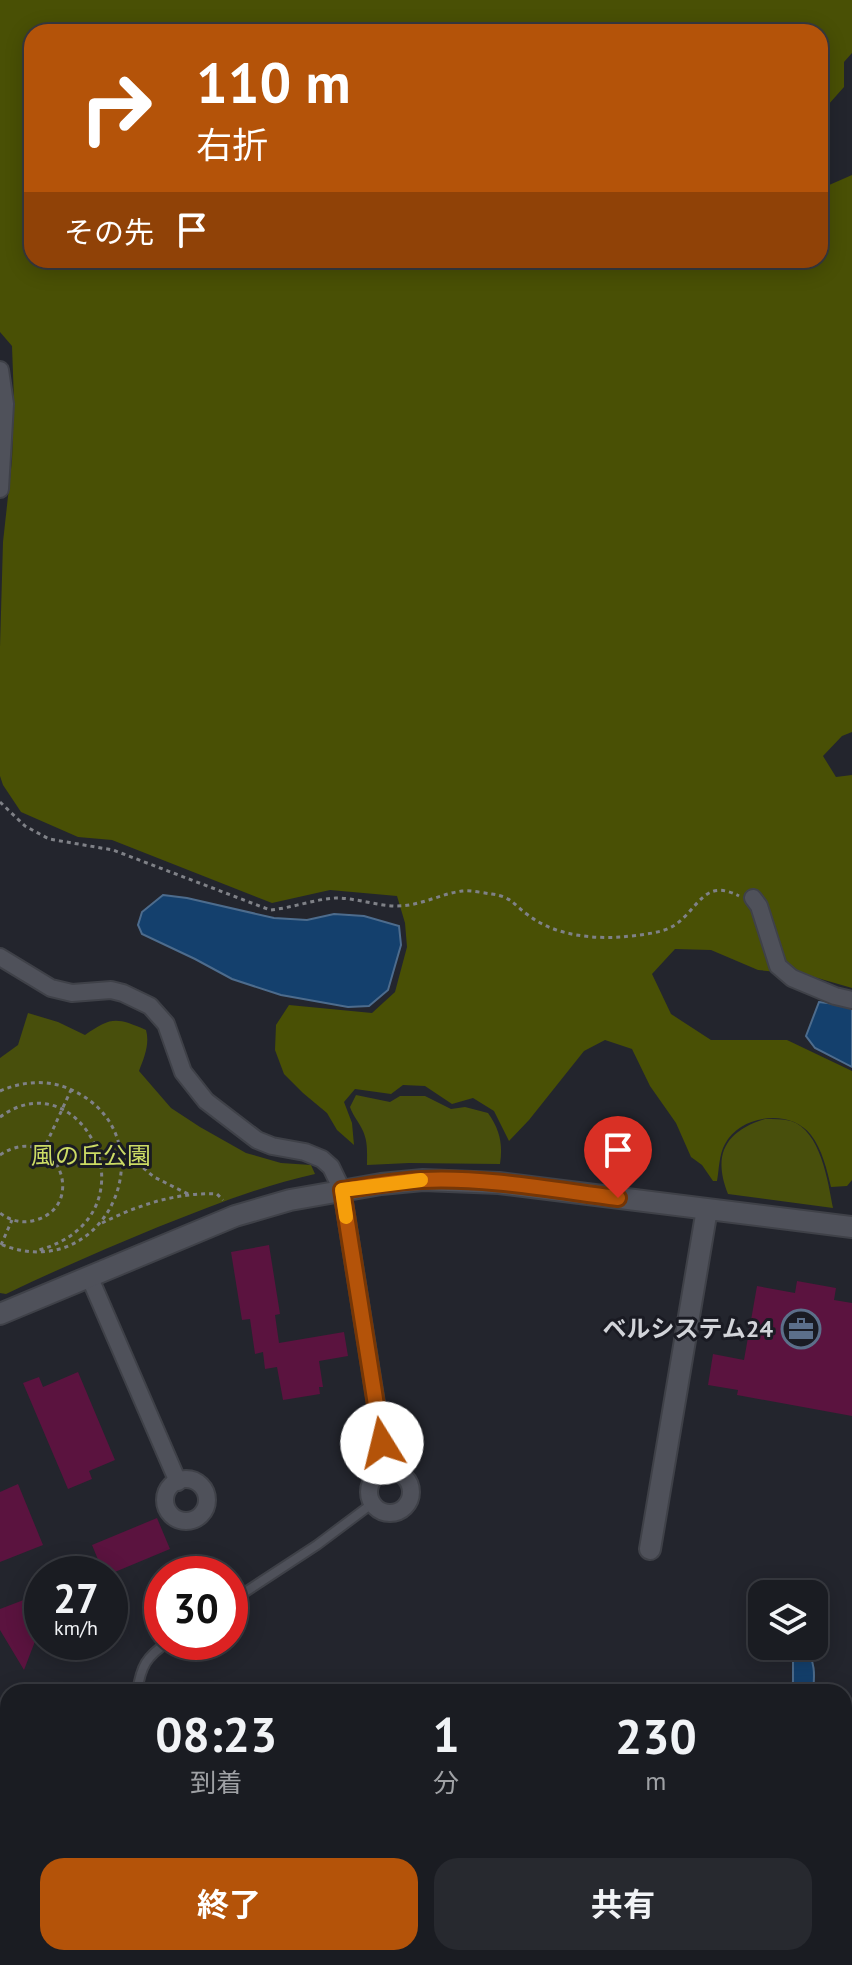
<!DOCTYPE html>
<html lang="ja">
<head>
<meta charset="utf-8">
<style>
	body { margin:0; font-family:"PT Sans","Noto Sans JP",sans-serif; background:#27292f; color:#f1f3f6; height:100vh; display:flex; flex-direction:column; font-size:30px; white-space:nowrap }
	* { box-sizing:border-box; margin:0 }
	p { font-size:26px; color:#9fa1a5 }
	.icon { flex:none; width:44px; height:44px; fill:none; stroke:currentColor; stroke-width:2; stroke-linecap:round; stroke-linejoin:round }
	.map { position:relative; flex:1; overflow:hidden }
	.sheet { position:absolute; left:0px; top:1684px; width:852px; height:282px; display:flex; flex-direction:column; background:#1a1c22; border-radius:24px 24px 0 0; box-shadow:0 4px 20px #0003,0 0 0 2px #383a40 }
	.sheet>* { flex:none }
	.banner { position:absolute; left:24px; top:24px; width:804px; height:244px; border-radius:24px; box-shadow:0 4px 20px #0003,0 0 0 2px #383a40; background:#b45309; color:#fff; overflow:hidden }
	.controls { position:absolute; left:748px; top:1580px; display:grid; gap:16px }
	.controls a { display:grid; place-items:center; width:80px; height:80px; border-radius:16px; background:#1a1c22; box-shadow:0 4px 20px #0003,0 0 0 2px #383a40; font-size:40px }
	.speed { position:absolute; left:24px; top:1556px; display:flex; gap:16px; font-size:40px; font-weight:700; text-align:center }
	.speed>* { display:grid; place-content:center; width:104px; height:104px; border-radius:50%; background:#1a1c22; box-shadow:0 4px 20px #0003,0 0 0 2px #383a40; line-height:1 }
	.speed small { font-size:20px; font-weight:400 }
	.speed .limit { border:12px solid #d22; background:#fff; color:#111 }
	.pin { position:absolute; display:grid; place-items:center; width:68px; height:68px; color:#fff; margin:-82px -34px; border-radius:50% 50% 50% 0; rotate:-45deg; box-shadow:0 0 8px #0007 }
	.pin .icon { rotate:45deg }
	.me { position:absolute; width:88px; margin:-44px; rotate:351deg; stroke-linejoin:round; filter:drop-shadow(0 0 6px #0008) }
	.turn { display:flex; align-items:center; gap:28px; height:168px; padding:0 40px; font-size:36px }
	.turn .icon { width:104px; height:104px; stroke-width:2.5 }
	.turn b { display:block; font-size:56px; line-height:68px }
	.then { display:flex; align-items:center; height:76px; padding:0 40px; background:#0003; gap:16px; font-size:30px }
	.eta { display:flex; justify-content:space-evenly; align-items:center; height:136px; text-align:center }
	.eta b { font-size:48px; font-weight:700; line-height:56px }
	.primary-button { display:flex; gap:16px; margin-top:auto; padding:16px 40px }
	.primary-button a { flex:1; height:92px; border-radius:24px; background:#b45309; color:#fff; font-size:32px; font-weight:700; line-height:92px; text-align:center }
	.primary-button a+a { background:#27292f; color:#f1f3f6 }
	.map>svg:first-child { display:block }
	.green { fill:#484f0c }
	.forest { fill:#495005 }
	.water { fill:#14406d; stroke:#4d6c8d; stroke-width:2 }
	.building { fill:#5b133f }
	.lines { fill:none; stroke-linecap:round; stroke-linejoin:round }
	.lane-casing { stroke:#3f4148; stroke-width:12 }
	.street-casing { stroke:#3f4148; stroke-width:20 }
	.secondary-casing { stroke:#3f4148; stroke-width:24 }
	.path { stroke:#7f8187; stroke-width:3; stroke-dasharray:4 4; stroke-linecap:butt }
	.lane { stroke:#4f515a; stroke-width:8 }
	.street { stroke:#4f515a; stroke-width:16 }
	.secondary { stroke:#4f515a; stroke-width:20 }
	.route-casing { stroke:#753606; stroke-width:20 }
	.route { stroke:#b45309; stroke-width:14 }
	.slow { stroke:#f59e0b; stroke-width:14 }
	.labels { text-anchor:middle; stroke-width:6; stroke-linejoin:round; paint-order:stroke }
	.park-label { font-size:24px; fill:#ccdb65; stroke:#1a1b23 }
	.poi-label { font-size:24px; font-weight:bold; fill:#d2d4d9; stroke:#1a1b23; text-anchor:end }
</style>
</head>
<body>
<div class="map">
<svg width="852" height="1965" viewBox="0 0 852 1965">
	<rect width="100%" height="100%" fill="#23252d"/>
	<path class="green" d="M28 1013 58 1022 85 1035C111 1017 116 1017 146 1030 150 1044 144 1058 139 1071L171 1108 200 1127 246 1153 281 1163 311 1165 315 1174C260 1186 209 1207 158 1227 107 1248 56 1270 6 1294L0 1293V1058L18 1045Z
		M356 1095 390 1102 400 1096H425L451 1109 465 1107 488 1113C500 1130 503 1144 500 1164L409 1163 367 1165C367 1153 368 1142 363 1131 359 1122 353 1116 350 1107Z
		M765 1119C773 1119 783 1119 791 1121 821 1131 828 1182 833 1208L728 1194C712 1154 726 1131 765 1119Z"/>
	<path class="forest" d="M0 0H852V53L844 62V87L820 114V32H32V260H820V189L852 175V732L842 736 823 756 836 777 852 775V988L807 975 758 970 711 950 675 949 652 974 671 1014 711 1040H787L852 1071V1180L847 1186 831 1187C827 1170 822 1149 811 1135 790 1108 740 1115 725 1144 719 1154 719 1170 717 1181H713L702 1165 691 1157 676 1123 650 1086 632 1049 605 1040 584 1051 529 1120 509 1141 494 1111 473 1098 452 1104 425 1086 403 1085 391 1094 355 1089 344 1102 352 1123 354 1145 337 1130 327 1113 303 1093 284 1074 275 1050 276 1025 289 1005 372 1013 395 992 407 947 405 923 397 896 330 890 272 903 112 840 78 837 21 812 3 785 0 776V647L3 542 12 460 14 401 12 346 0 332Z
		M8 1821V1958H439L437 1965H0V1823Z"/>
	<path class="water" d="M163 895 187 898 274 918 307 920 334 914 364 916 399 926 401 945 388 990 369 1006 348 1007 281 995 232 979 195 959 142 934 138 925 142 912Z
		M819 1002 852 1006V1067L815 1048 806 1036Z
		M798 1646H805C815 1662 815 1673 813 1692H783L793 1682V1653Z"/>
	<path class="building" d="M269 1245 280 1314 275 1315 279 1343 344 1332 348 1356 319 1361 323 1387H319L320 1394 283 1400 277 1367 265 1369 263 1352 255 1354 250 1319 242 1320 231 1252Z
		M797 1281 836 1288 834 1300 852 1303V1416L737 1395 738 1390 708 1385 713 1354 744 1360 757 1286 795 1293Z
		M78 1372 115 1460 89 1471 92 1479 68 1489 23 1383 39 1377 43 1387Z
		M18 1484 43 1545 0 1562V1492Z
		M157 1518 170 1549 110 1574H104L92 1545Z
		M42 1593V1623L24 1670 0 1630V1609Z"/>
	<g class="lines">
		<defs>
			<path id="lane" d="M230 1602 317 1545 373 1503
				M137 1692C141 1666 146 1657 168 1642"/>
			<path id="street" d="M0 370 5 404 0 489
				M753 898 759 906 778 966 792 978 835 996 852 1000
				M0 957 51 988 72 993 111 990 123 993 150 1006 166 1024 183 1072 206 1101 257 1140 272 1146 305 1152 322 1159 331 1167 342 1190 387 1472
				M89 1276 178 1482
				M369 1492a21 21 0 1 1 42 0a21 21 0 1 1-42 0Z
				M165 1500a21 21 0 1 1 42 0a21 21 0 1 1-42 0Z
				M844 1788 852 1753
				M844 1921 852 1919
				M753 1965 762 1958"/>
			<path id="secondary" d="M0 1314 235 1216 290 1200 381 1184 423 1180 499 1183 852 1227
				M650 1549 707 1209"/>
		</defs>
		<use href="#lane" class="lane-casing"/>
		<use href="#street" class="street-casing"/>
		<use href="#secondary" class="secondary-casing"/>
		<path class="path" d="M0 802 25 826 49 839 113 850 270 910C292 908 315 899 336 898 356 898 377 906 397 906 420 906 440 894 462 891 471 890 483 893 492 894 512 897 514 905 528 915 554 935 590 939 622 937 638 935 661 934 675 925 700 907 704 878 739 896
			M0 1091C23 1081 49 1079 72 1090 171 1136 108 1288 0 1244
			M0 1117C83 1056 160 1216 39 1250
			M119 1147 154 1177 188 1194
			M43 1151 71 1090
			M0 1155C54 1119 90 1204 36 1220 23 1224 11 1221 0 1213
			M102 1223C138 1205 177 1192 217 1194L223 1200
			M1 1245 12 1220"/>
		<use href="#lane" class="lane"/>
		<use href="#street" class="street"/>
		<use href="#secondary" class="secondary"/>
	</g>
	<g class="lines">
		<defs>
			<path id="route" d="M382 1443 342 1190C369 1186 395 1181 422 1180 487 1177 554 1190 618 1198"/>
		</defs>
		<use href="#route" class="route-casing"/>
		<use href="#route" class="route"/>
		<path class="slow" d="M346 1217 342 1190 421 1180"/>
	</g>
	<defs>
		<symbol id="office-ring" viewBox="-11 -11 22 22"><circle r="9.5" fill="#1a1b23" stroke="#5c6f8a" stroke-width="1.5"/><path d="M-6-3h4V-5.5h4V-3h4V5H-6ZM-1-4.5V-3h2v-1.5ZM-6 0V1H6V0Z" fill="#5c6f8a"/></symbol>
	</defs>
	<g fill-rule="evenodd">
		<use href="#office-ring" x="779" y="1307" width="44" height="44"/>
	</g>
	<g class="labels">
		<g class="park-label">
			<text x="91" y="1164">風の丘公園</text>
		</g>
		<g class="poi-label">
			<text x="773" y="1337">ベルシステム24</text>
		</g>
	</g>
</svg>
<div class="controls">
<a><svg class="icon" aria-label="layers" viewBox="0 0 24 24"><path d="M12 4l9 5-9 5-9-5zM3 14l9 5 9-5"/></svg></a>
</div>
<div class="speed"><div>27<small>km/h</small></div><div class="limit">30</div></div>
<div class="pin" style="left:618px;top:1198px;background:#d93025"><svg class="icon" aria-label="arrive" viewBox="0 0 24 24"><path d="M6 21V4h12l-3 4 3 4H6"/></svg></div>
<svg class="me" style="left:382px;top:1443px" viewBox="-20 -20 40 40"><circle r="19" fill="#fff"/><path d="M0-13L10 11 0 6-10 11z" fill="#b45309"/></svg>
<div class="banner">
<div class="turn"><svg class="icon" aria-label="right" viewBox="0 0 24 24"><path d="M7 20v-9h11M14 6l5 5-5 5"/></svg><div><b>110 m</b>右折</div></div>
<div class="then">その先<svg class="icon" aria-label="arrive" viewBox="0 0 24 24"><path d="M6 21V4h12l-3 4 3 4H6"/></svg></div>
</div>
<section class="sheet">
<div class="eta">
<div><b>08:23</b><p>到着</p></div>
<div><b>1</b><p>分</p></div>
<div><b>230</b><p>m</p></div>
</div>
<div class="primary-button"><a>終了</a><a>共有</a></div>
</section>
</div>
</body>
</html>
